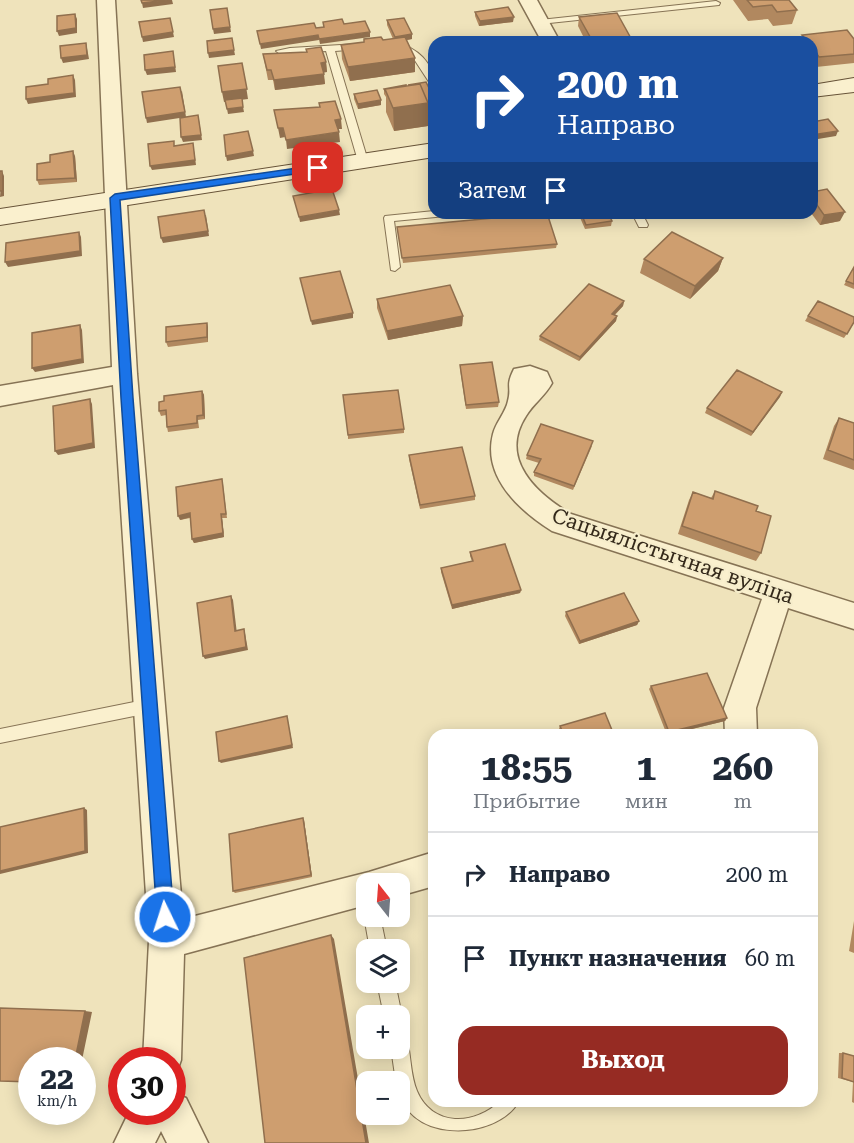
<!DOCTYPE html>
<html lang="ru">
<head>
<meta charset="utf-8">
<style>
	body { margin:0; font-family:"Roboto Serif",serif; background:#f2f2f3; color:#1f2937; height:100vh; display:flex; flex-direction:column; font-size:22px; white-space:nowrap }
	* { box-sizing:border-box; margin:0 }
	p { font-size:20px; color:#747a83 }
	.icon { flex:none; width:33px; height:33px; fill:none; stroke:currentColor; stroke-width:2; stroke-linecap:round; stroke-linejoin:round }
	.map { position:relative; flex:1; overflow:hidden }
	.drawer { position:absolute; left:428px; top:729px; width:390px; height:378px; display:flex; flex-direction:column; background:#fff; border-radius:18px; box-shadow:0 3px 15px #0003 }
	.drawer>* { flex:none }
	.guide { position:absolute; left:428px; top:36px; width:390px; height:183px; border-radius:18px; box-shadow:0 3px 15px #0003; background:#1a4fa0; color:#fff; overflow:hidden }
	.needle { width:39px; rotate:343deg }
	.controls { position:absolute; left:356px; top:873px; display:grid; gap:12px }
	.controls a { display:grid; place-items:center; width:54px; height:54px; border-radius:12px; background:#fff; box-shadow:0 3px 15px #0003; font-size:30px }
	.speed { position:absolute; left:18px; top:1047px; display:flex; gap:12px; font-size:30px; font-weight:700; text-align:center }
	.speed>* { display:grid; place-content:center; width:78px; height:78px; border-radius:50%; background:#fff; box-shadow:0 3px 15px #0003; line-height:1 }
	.speed small { font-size:15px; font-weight:400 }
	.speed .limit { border:9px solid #d22; background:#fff; color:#111 }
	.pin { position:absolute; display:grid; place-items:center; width:51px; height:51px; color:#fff; margin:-26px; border-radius:12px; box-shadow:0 3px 9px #0006 }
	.me { position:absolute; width:66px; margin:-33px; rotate:356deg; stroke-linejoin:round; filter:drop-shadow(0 0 4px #0008) }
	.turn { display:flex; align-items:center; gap:21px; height:126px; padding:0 30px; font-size:27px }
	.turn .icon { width:78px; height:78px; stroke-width:2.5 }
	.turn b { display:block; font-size:42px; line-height:51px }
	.then { display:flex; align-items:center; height:57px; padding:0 30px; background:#0003; gap:12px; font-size:22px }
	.eta { display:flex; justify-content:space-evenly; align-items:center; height:102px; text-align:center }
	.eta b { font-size:36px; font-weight:700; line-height:42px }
	.cta { display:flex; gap:12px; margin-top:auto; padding:12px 30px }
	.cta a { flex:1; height:69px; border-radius:18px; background:#962b23; color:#fff; font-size:24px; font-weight:700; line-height:69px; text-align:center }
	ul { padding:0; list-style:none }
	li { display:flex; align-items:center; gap:18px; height:84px; padding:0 30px; border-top:2px solid #e0e1e3 }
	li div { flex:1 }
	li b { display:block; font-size:22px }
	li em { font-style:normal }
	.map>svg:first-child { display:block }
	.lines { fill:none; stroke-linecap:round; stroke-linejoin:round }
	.service-casing { stroke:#867355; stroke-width:2 }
	.minor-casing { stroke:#867355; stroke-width:3 }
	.secondary-casing { stroke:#675338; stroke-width:2 }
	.service { fill:#faf0ce; fill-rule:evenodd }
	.minor { fill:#faf0ce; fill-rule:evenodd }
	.secondary { fill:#faf0ce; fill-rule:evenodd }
	.wall { fill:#b1885f }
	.shaded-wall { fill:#906f4e }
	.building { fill:#ce9e6f; stroke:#906f4e; stroke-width:1.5 }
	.route { fill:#1a73e8; stroke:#114b97; stroke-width:1.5 }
	.labels { text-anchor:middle; stroke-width:4.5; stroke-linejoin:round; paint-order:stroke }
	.street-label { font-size:21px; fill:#34291a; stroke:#f6edcb }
</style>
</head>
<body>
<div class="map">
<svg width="854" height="1143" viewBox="0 0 854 1143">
	<rect width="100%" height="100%" fill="#efe3bb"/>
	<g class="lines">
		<defs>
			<path id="service" d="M716 1 720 3 719 5 540 24 536 22 540 20Z
				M395 42C417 48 434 62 434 86L431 85 412 56 392 47 391 45Z
				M358 44 362 47 361 49 335 51 368 161 363 164 358 161 326 51 280 54 276 51 290 48Z
				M434 211V213H451L446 216 394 221 400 267 395 271 391 270 384 218 385 216Z
				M632 213H642L648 225 647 227H639Z
				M149 699 154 701 156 706 154 711 149 713 0 743V729Z
				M366 910V916H380L387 950H370L364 916Z
				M377 982H395L402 1016 399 1022V1016H384Z
				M399 1035 405 1038 408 1044C411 1059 411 1077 417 1091 432 1127 475 1126 500 1101H519C496 1143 399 1143 399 1082H396L391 1048H399Z"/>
			<path id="minor" d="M97 0H115L137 374 183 919 369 872 434 852V886L399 896V884H366V905L184 954 181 1060 176 1074 172 1075V1060H143L149 941 113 385 0 406V386L112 367Z
				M519 0H537L560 42H542Z
				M530 366 547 372 552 383C545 396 533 404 526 416 498 459 537 494 571 514L854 603V629L788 608 756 708 757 735H725L724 708 762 599 552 531C520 511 482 477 493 434 496 422 506 412 508 401 512 386 505 387 514 369Z
				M172 1093 186 1098 208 1143H167L161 1131 155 1143H114L129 1112H172Z"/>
			<path id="secondary" d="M854 78V92L812 97V85Z
				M434 143V157L0 225V209Z"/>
		</defs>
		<use href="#service" class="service-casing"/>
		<use href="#minor" class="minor-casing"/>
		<use href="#secondary" class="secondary-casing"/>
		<use href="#service" class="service"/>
		<use href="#minor" class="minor"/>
		<use href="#secondary" class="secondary"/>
	</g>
	<path class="wall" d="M733 0H789L797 10 792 24 773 26 768 19 748 21Z
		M475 12 513 22 479 26 475 16Z
		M579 17 633 42H586L578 26Z
		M387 20 412 39 407 40 415 58V72L350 81 342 59 341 45 393 39 387 25Z
		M802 35 854 39V63L816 67 812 62V42H800Z
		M263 54 326 62 327 72H323L325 84 275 90 273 80H268Z
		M406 86 434 98V113L428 114V126L394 131 386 112V97L384 94V89Z
		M354 94 381 105 358 109 354 99Z
		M75 156 77 182 39 185 37 180Z
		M812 192 840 221 820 225 811 213Z
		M578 213H608L612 221 611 226 585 229Z
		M397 227 557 244 556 248 403 263Z
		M723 258 718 271 690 299 640 273 644 259Z
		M854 267V289L844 285Z
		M377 299 463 316 462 326 388 340 377 308Z
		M624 301 623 306 615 315 617 316 616 321 579 361 539 340 540 336Z
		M808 316 854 323 844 338 805 321Z
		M208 327V342L168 347 166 342Z
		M460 365 499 402 498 407 466 409 460 369Z
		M202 391 204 395 205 419 198 420 199 428 168 432 167 427 166 415 161 416 159 411 164 401Z
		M782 392 751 436 705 413 707 408Z
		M839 418 854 423V470L823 459 834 426Z
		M404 429V433L348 439V435Z
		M592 446 573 490 534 476V472L539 463 526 459 527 455Z
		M409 455 475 496V500L420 509 409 459Z
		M222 479 223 484 227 518H222L224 537 194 543 192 539 190 518 180 520Z
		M715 491 756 511 761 553 756 561 678 534 689 500 693 492 711 498Z
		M470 552 521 590 520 593 452 609 441 572V568L472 561 470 556Z
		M566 612 639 621 637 625 579 644 565 616Z
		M651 686 727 718 725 721 667 735 649 689Z
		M560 726 614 735H561L559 729Z
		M304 820 312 877 235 893 233 891Z
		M854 921V953L849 951Z
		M839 1053H843L854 1056V1103L852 1102 853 1082 838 1078Z"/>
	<path class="shaded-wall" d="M167 0H172L173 4 143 8 142 3Z
		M227 8 231 32 214 34 213 29Z
		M75 14 77 19V33L59 36 57 31Z
		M514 17 513 22 479 26 480 21Z
		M170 18 174 37 143 42 142 37Z
		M370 32V37L320 44 319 39Z
		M412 34V39L395 42V37Z
		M318 35 319 40 261 49 260 44Z
		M86 43 87 48 89 59 63 63 61 58Z
		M234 50 235 55 209 58 208 53Z
		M173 51 176 72 147 75 145 70Z
		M415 58V72L350 81 348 67Z
		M326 62 327 72 322 73 321 63Z
		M244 73 248 99 224 102 222 92Z
		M324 74 325 84 275 90 274 80Z
		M73 75 75 80 76 97 28 104 26 99Z
		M182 91 186 117 147 123 146 118Z
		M381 100V105L358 109V104Z
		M428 103 434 108V113L428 114V126L394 131 393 108Z
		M243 107 244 112 228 114 227 109Z
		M341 119 342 129H336L335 120Z
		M199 120 202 140 183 142 181 137Z
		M278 128H283L285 137 280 138Z
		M838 131 836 136 812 140V135Z
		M339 132 340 142 287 149 286 140Z
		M193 143 196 165 152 170 150 166Z
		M73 151 75 156 77 182 75 178Z
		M253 151 254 156 227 161 226 156Z
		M2 171 4 176V196L0 197Z
		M339 210 340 215 300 222 299 217Z
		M845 212 840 221 820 225 824 215Z
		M206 215 209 236 163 243 161 238Z
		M79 232 81 237 82 256 8 267 5 262Z
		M723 258 718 271 690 299 695 286Z
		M624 301 623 306 611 318 612 314Z
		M353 313V318L312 325 311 321Z
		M463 316 462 326 388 340 387 331Z
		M617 316 616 321 579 361 580 357Z
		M207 323 208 327V342L207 337Z
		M80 325 82 330 84 363 35 372 32 368Z
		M202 391 204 395 205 419 203 415Z
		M782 392 780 397 751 436 753 432Z
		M90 399 92 404 95 448 58 455 55 451Z
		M190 513 191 517 180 520 178 516Z
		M221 514 222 518 224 537 194 543 192 539Z
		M521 590 520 593 452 609V605Z
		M231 596 233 600 237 634 235 631Z
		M639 621 637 625 579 644 580 641Z
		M244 629 245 633 248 650 205 659 203 656Z
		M287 716 293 748 221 763 219 761Z
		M727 718 725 721 667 735 669 732Z
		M84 808 87 810 88 853 0 874V871Z
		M303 818 304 820 312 877 311 875Z
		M331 935 334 939 369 1143H366Z
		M85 1011 92 1012 82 1060H75Z"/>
	<path class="building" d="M141 0H167L142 3Z
		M747 0H789L797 10 777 12 772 5 753 7Z
		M508 7 514 17 480 21 475 12Z
		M227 8 230 27 213 29 210 10Z
		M617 13 633 42H593L579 17Z
		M75 14 76 28 57 31V16Z
		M170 18 173 32 142 37 139 22Z
		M404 18 412 34 395 37 387 20Z
		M342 19 344 24 365 21 370 32 319 39 318 35 260 44 257 31 314 23 316 28 324 27 323 22Z
		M847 30 854 39V54L819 57 812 47V42H808L802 35Z
		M381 37 383 40 405 37 415 58 348 67 341 45 364 42V39Z
		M232 38 234 50 208 53 207 41Z
		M86 43 87 55 61 58 60 46Z
		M321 47 326 62 321 63 324 74 274 80 271 70H267L263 54 307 52 306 49Z
		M173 51 175 67 145 70 144 55Z
		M242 63 247 89 222 92 218 66Z
		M73 75 74 93 26 99V87L48 84V79Z
		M426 82 434 98V108L428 109V103L420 84 409 85H408Z
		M420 84 428 103 393 108 385 89Z
		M406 85V86L385 89 386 92 384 89Z
		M180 87 185 112 146 118 142 92Z
		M377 90 381 100 358 104 354 94Z
		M242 98 243 107 227 109 225 100Z
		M335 101 341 119 335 120 339 132 286 140 283 128H278L274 110 320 107 319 103Z
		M198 115 201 135 181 137 180 118Z
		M828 119 838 131 812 135V122Z
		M248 131 253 151 226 156 224 135Z
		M174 141V146L193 143 195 160 150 166 148 144Z
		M73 151 75 178 37 180V164L50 162V155Z
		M0 171H2V191H0Z
		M332 189 339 210 299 217 293 196Z
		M827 189 845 212 824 215 812 198V192Z
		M204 210 208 231 161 238 158 217Z
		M547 213 557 244 402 258 397 227Z
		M581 213H608L612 221 586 225Z
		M79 232 80 251 5 262 6 243Z
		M672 232 723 258 695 286 644 259Z
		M854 267V284L846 281Z
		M340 271 353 313 311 321 300 278Z
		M589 284 624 301 612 314 617 316 580 357 540 336Z
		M450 285 463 316 387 331 377 299Z
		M818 301 854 317V322L847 334 808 316Z
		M207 323V337L166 342V327Z
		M80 325 82 359 32 368V333Z
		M492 362 499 402 466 405 460 365Z
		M737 370 782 392 753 432 707 408Z
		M398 390 404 429 348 435 343 395Z
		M202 391 203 415 197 416V423L167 427 166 410 159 411V402L164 401V396Z
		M90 399 93 443 55 451 53 406Z
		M839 418 854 423V460L828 450Z
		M541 424 593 441 574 486 534 472 541 459 527 455Z
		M462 447 475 496 420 505 409 455Z
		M222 479 226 514H221L223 533 192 539 190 513 178 516 176 487Z
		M715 491 758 506 756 511 771 516 761 553 682 526 693 492 713 499Z
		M505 544 521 590 452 605 441 568 473 561 470 552Z
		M624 593 639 621 580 641 566 612Z
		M231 596 235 631 244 629 246 647 203 656 197 603Z
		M707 673 727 718 669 732 651 686Z
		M605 713 614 735H564L560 726Z
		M287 716 292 745 219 761 216 732Z
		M84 808 85 851 0 871V827Z
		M303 818 311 875 233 891 229 834Z
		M331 935 366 1143H265L244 958Z
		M0 1008 85 1011 75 1060H32V1082L0 1081Z
		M843 1053 854 1056V1082L842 1078Z"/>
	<path class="route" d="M318 165 323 168 322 170 120 200 133 398 174 917 171 923 165 926 159 923 157 917 121 398 110 198 115 194Z"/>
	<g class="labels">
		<g class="street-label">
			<text transform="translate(673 556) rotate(19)" y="7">Сацыялістычная вуліца</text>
		</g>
	</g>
</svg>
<div class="controls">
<a><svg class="needle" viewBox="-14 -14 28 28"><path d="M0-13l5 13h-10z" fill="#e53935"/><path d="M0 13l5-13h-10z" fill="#747a83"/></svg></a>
<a><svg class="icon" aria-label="layers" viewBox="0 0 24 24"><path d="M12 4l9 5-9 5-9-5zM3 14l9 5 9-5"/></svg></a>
<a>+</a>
<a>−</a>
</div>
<div class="speed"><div>22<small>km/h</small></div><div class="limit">30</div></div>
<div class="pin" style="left:318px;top:168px;background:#d93025"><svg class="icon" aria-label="arrive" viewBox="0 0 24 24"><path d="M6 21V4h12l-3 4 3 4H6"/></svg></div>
<svg class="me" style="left:165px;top:917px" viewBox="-20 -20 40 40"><circle r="17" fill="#1a73e8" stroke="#fff" stroke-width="3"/><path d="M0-11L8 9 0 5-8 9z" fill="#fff"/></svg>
<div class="guide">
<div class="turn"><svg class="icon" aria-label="right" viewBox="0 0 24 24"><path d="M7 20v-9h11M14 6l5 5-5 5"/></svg><div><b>200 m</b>Направо</div></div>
<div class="then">Затем<svg class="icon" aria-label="arrive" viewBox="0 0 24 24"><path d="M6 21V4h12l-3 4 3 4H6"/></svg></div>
</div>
<section class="drawer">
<div class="eta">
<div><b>18:55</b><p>Прибытие</p></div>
<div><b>1</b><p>мин</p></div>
<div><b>260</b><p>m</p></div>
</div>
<ul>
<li><svg class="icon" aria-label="right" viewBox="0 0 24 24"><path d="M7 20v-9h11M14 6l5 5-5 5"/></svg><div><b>Направо</b></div><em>200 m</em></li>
<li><svg class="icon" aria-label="arrive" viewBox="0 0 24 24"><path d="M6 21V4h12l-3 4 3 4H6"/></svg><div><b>Пункт назначения</b></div><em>60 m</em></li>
</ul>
<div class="cta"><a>Выход</a></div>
</section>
</div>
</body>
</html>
